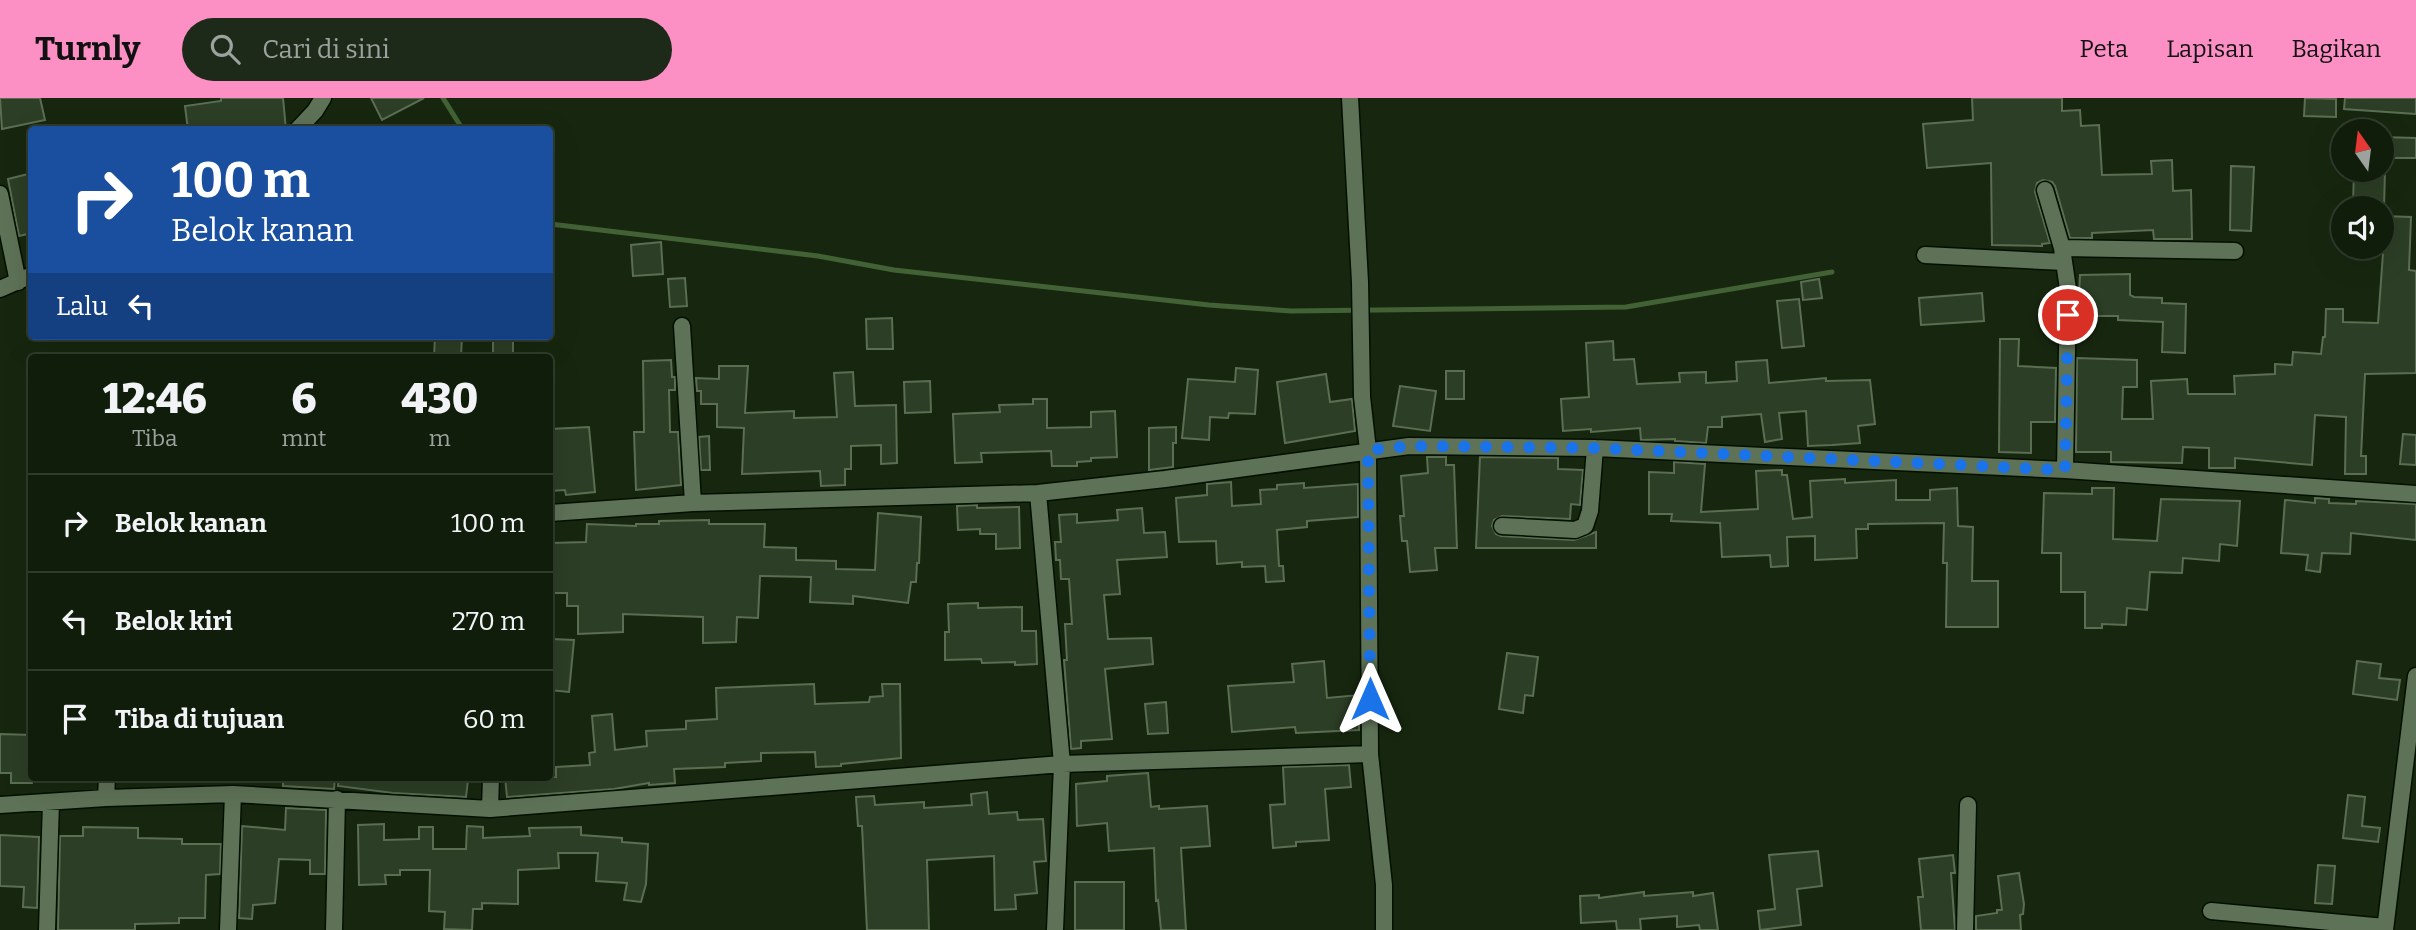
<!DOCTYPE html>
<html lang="id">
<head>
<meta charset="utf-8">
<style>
	body { margin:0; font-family:Bitter,serif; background:#1e2a19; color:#f1f3f6; height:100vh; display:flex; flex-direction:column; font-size:26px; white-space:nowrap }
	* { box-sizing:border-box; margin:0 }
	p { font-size:23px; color:#9ca29d }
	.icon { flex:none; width:38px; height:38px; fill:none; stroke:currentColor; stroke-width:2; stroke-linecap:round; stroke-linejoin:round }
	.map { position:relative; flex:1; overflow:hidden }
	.panel { position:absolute; left:28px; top:256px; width:525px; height:427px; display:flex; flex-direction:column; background:#111d0b; border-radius:7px; box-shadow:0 7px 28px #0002,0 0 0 2px #303b2c }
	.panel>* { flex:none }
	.banner { position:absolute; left:28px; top:28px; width:525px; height:214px; border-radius:7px; box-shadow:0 7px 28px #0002,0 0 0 2px #303b2c; background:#1a4fa0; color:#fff; overflow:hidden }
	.needle { width:46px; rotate:346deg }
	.controls { position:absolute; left:2331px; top:21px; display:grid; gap:14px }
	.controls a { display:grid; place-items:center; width:63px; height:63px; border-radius:50%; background:#111d0b; box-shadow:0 7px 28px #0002,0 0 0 2px #303b2c; font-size:35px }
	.pin { position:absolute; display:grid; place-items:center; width:60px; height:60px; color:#fff; margin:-30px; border:4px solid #fff; border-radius:50%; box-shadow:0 2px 7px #0007 }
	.me { position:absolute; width:77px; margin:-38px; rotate:0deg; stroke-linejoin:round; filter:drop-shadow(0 0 5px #0008) }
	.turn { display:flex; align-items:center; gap:24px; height:147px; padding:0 28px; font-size:32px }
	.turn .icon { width:91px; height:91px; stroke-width:2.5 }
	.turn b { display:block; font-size:49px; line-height:60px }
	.then { display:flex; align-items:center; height:66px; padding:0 28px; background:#0003; gap:14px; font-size:26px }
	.eta { display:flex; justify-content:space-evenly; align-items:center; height:119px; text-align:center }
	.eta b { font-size:42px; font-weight:800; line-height:49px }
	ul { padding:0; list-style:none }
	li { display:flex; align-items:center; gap:21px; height:98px; padding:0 28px; border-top:2px solid #303b2c }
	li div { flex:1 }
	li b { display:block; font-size:26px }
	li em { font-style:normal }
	header { display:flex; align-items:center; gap:42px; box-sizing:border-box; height:98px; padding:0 35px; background:#fc8fc3; color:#111 }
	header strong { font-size:33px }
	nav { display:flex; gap:38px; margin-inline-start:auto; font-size:24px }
	.search { width:490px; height:63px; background:#1e2a19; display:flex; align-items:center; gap:18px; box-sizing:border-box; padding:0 24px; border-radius:38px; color:#9ca29d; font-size:26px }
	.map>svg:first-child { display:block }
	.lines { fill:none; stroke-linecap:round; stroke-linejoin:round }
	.stream { stroke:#426235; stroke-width:5 }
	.building { fill:#2c3e25; stroke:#5a6e52; stroke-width:2 }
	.street-casing { stroke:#031000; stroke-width:19 }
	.street { stroke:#5e7257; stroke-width:16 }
	.route { stroke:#1a73e8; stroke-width:12; stroke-dasharray:0 21.6 }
</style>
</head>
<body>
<header>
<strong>Turnly</strong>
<div class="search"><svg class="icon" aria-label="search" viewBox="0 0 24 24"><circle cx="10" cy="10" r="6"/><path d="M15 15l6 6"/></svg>Cari di sini</div>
<nav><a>Peta</a><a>Lapisan</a><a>Bagikan</a></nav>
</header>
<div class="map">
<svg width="2416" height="832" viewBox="0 0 2416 832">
	<rect width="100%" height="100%" fill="#17270f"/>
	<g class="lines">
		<path class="stream" d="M443 0 463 32
			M550 126 818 158 894 172 1209 207 1291 213 1626 209 1832 174"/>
	</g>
	<path class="building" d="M0 0H40L45 22 2 31Z
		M221 0H283L286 32H188L185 8 221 3Z
		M371 0H424L382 22Z
		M1972 0H2062V13L2080 12 2081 28 2099 27 2102 77 2152 76 2151 63 2172 62 2173 93 2191 92 2192 141H2154L2153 132 2092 135V140H2070L2055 88 2052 84 2043 82 2037 85 2035 94 2050 145 2042 146V148L1992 147 1991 65 1927 70 1923 26 1973 22Z
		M2305 0 2336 1V19L2304 18Z
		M2345 0H2416V16L2344 11Z
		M2382 39 2416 40V60H2382Z
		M2231 68 2254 69 2251 133 2230 132Z
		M2354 72H2385L2384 110H2363V106H2353Z
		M32 75V135L19 138 8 81Z
		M2382 118 2411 119 2409 172 2416 173V275L2365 276 2361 358H2366V376H2345L2346 319 2315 317 2312 367 2235 360V370H2209V350L2183 349 2182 365 2111 364V354H2076L2077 260 2137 262V289H2123L2122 321H2153L2151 283 2187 281 2188 296H2235L2234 278 2275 276V266L2292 267 2293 254 2321 256 2323 239H2325L2326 211H2343V224L2378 225 2383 155Z
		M661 144 663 176 633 178 631 147Z
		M2130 176V197L2134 199 2162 200V205L2186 206 2185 255 2162 254 2163 224 2118 222V218H2078L2080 177Z
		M685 180 687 208 670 209 668 181Z
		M1819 181 1822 200 1803 202 1801 184Z
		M1982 195 1984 223 1921 227 1919 200Z
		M1799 201 1804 248 1782 250 1777 203Z
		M892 220 893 251H867L866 221Z
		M435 238H462L461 259H434Z
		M2000 241H2019L2018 268 2056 270 2055 324H2031V355L1999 354Z
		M493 242H513V259H493Z
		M1613 243 1614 262 1634 261 1637 286 1680 284 1679 275 1706 274V285L1737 283 1736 264 1767 262 1769 285 1826 280V283L1870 282 1875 326 1858 328 1860 345 1832 347 1808 348 1806 313 1779 315 1782 341 1765 344 1761 316 1722 319V329H1708L1706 345 1675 343V341L1641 342 1640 330 1591 334V331L1563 333 1561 301 1589 299 1586 245Z
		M671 262 672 279H675V292H669L670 334H678L681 387 636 392 634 334H644L643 263Z
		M719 268H748L745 315 794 313V320L837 319 834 275 853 274 855 308 896 307 897 365 881 366V347L851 348V371H845V387L821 388 820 373 742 376 744 330 717 329V306H701V293H697L696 280 719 281Z
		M1236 270 1258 272 1255 316 1229 315 1228 320 1210 319 1209 342 1182 340 1188 281 1235 284Z
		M1446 273H1464V301H1446Z
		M1326 276 1330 304 1352 301 1355 333 1285 345 1277 284Z
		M930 283 931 314 905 315 904 284Z
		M1400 288 1436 293 1430 333 1393 328Z
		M1033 301H1047V330L1091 329V314L1115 313 1117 359 1091 360V363L1077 364V368H1052L1051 353 981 355 982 364 955 365 953 316 1000 314 999 307 1033 306Z
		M589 329 595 394 566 397 565 392 550 393V331Z
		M1176 329V345H1173V369L1149 372V330Z
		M2403 336 2416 337V367L2400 366Z
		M709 338 710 372H701L699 339Z
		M1427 359H1446V367H1454L1457 450H1435L1437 472 1410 474 1407 443H1402L1400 418H1404L1401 378 1428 375Z
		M1480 359 1558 360V371L1583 372 1580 407 1571 406 1570 421 1502 418 1494 422 1492 428 1496 436 1501 438 1574 442 1596 434V450H1476Z
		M1674 364 1705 366 1701 414 1758 411 1756 373 1782 372V377H1787L1793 421 1812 419 1810 383 1845 381V385L1896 382V402H1930V392L1957 390 1958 428 1973 429 1972 483H1998V529H1946L1947 465H1943L1944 425 1868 426V431H1856L1857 460 1815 462V438L1787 439 1788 468 1771 469 1770 457 1722 459 1720 425 1671 423 1672 416H1649V374L1674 375Z
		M1231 384 1232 408 1261 406 1260 392 1277 391V387L1304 385V390L1358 386V419L1307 423V429L1277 432 1279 468H1283L1284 483 1266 484 1265 468 1242 469V464L1217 466 1216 443 1179 444 1176 400 1207 397V386Z
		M2092 390H2114L2113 441 2157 443 2161 401 2240 403 2237 448 2220 446 2219 463 2183 460 2182 475 2150 474 2147 512 2127 510 2126 527 2102 526V530H2085V494H2061V455H2042L2044 395 2092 396Z
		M2315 400 2329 401V405L2356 406V403L2416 406V442L2351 435 2350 456 2322 455 2320 474 2306 472 2308 457 2281 455 2285 402 2315 405Z
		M977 407V410L1019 409 1020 450 996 451V436H980V431L958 432 957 408Z
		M1142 410 1144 435 1165 434 1167 459 1117 462 1120 496 1104 497 1108 541 1151 540 1153 566 1105 571 1112 641 1081 643V650L1071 651 1064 562H1067L1065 526H1072L1069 481H1061L1060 462H1056L1055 444H1061L1059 417 1077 416V425L1118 422 1117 412Z
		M878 415 921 419 919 465H917L916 484H911L908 505 853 498V506L810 504 811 479 760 478 758 520 737 519 736 544 703 545V519L623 516V534L578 536V508H567V495H550V445L586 444 587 426 636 428V426H659V423L709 422V426H765L764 449 796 450V462L836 463V471L875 472Z
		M978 505V510L1022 509V533H1036L1037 566 1015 567V564L982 565 981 561 945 562V534H949L948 506Z
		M551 541 574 542 569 594 550 592Z
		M1507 555 1538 559 1533 598 1525 597 1523 615 1499 611Z
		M1324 563 1327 600 1359 597V632L1296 635 1295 629 1232 634 1228 588 1294 584 1292 566Z
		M2357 563 2381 566 2379 580 2400 582 2397 602 2353 596Z
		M814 586 815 606 869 604 870 599 883 598 882 586H900L901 660 841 666V668L816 669 815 654 761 655V663L725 665V669L674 671 675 685 649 687V685L614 691 507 699 505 679H556V669L590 667 589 655 595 654 592 618 612 616 615 652 647 648 646 633 686 631V623L717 621 716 590Z
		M1166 604 1168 635 1148 636 1145 606Z
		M0 636 32 637V685H11V675H0Z
		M1349 667 1351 689 1325 691 1329 742 1296 744V748L1273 750 1270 707 1285 706 1283 669Z
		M1148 675 1151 709 1159 708V711L1207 708 1210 748 1181 750 1186 832H1161L1158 802 1156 803 1154 750 1109 753 1107 725 1077 728 1076 686 1107 683V678Z
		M283 679H335L334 691 283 688Z
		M339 679H440L468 682 466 699 393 695 338 688Z
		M987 694 989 716 1017 714 1018 722 1043 721 1046 763 1034 764 1037 795 1015 797 1016 811 995 812 994 758 927 762 929 832H867L862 728H858L856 699 874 698 875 707 924 704V710L972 707 971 696Z
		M2348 697 2365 699 2362 728 2380 730 2378 744 2343 740Z
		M286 710 326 712 325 776H310V762L279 761 275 805 253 807 252 821 239 820 242 728 285 732Z
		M384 726V742L419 741V729H433V751H466L467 728 483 729V740L530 738 529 730 581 729V737L622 740V744L648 746 646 786 641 804 624 802 627 785 596 783 598 755H558L559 770 518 772V806L482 805V811H473L472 832 444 831 445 814 429 813 430 772H400V777H385L386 786 359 787 358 727Z
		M83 729 138 730V740L182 741V746H221L220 776 206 777 205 820H179V825L135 826V832H58L60 738H83Z
		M0 737 39 739 37 810 23 809 24 789 0 788Z
		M1818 753 1822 788 1797 791 1801 827 1760 832 1758 813 1775 811 1769 757Z
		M1953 757 1955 775H1951L1955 832H1921L1918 799H1923L1919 761Z
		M2318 767 2335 768 2332 806 2315 805Z
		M2019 775 2024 806 2023 816 2020 817 2021 832H1976V818L1997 815V812H2002L1998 778Z
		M1075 784H1124V832H1075Z
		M1644 794V798L1693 794V798L1713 795 1718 832H1700L1699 827 1677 829V818L1640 821 1641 832H1617L1616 823 1581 825 1580 798 1599 797V800Z"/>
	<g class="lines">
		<defs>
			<path id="street" d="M1350 0 1360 184 1362 299 1368 352 1370 656 1384 787V832
				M297 32 315 13 323 0
				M2045 92 2062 150 2068 191 2065 372
				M0 96 18 184
				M2062 150 2235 153
				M1925 157 2064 164
				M0 191 32 177
				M682 228 693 405
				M1038 395 1062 666 1055 832
				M550 415 693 405 1038 395 1165 381 1409 348 1595 350 2065 372 2416 396
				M1502 428 1575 432 1585 428 1590 413 1595 350
				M106 700 107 679
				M0 707 106 700 233 696 490 711 1062 666 1370 656
				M490 711 491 679
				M2211 813 2385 829
				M47 832 51 704
				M228 832 233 696
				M334 832 337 701
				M1965 832 1968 707
				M2385 832 2416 578"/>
		</defs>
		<use href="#street" class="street-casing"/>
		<use href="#street" class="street"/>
	</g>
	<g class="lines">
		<path class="route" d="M1370 601 1368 352 1409 348 1595 350 2065 372 2068 217"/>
	</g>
</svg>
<div class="controls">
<a><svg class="needle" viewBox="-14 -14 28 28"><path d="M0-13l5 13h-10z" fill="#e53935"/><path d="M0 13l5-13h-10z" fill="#9ca29d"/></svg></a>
<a><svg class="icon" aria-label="sound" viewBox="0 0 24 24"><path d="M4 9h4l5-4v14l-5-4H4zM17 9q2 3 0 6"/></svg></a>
</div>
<div class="pin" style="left:2068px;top:217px;background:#d93025"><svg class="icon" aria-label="arrive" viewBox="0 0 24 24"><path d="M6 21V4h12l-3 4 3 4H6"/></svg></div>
<svg class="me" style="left:1370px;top:601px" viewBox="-20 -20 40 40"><path d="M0-17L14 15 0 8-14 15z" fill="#1a73e8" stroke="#fff" stroke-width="4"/></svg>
<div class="banner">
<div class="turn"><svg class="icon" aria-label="right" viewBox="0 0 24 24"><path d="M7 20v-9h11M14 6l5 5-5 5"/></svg><div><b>100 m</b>Belok kanan</div></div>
<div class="then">Lalu<svg class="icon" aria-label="left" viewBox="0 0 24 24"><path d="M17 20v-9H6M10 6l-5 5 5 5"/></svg></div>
</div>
<section class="panel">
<div class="eta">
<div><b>12:46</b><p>Tiba</p></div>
<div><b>6</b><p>mnt</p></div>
<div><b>430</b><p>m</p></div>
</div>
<ul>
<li><svg class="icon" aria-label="right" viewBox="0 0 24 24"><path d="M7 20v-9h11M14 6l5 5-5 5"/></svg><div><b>Belok kanan</b></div><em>100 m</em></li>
<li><svg class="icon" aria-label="left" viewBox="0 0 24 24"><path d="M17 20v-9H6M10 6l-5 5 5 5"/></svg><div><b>Belok kiri</b></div><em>270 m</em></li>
<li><svg class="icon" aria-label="arrive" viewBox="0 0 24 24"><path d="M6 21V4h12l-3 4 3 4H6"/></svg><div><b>Tiba di tujuan</b></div><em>60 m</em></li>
</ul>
</section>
</div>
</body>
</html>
